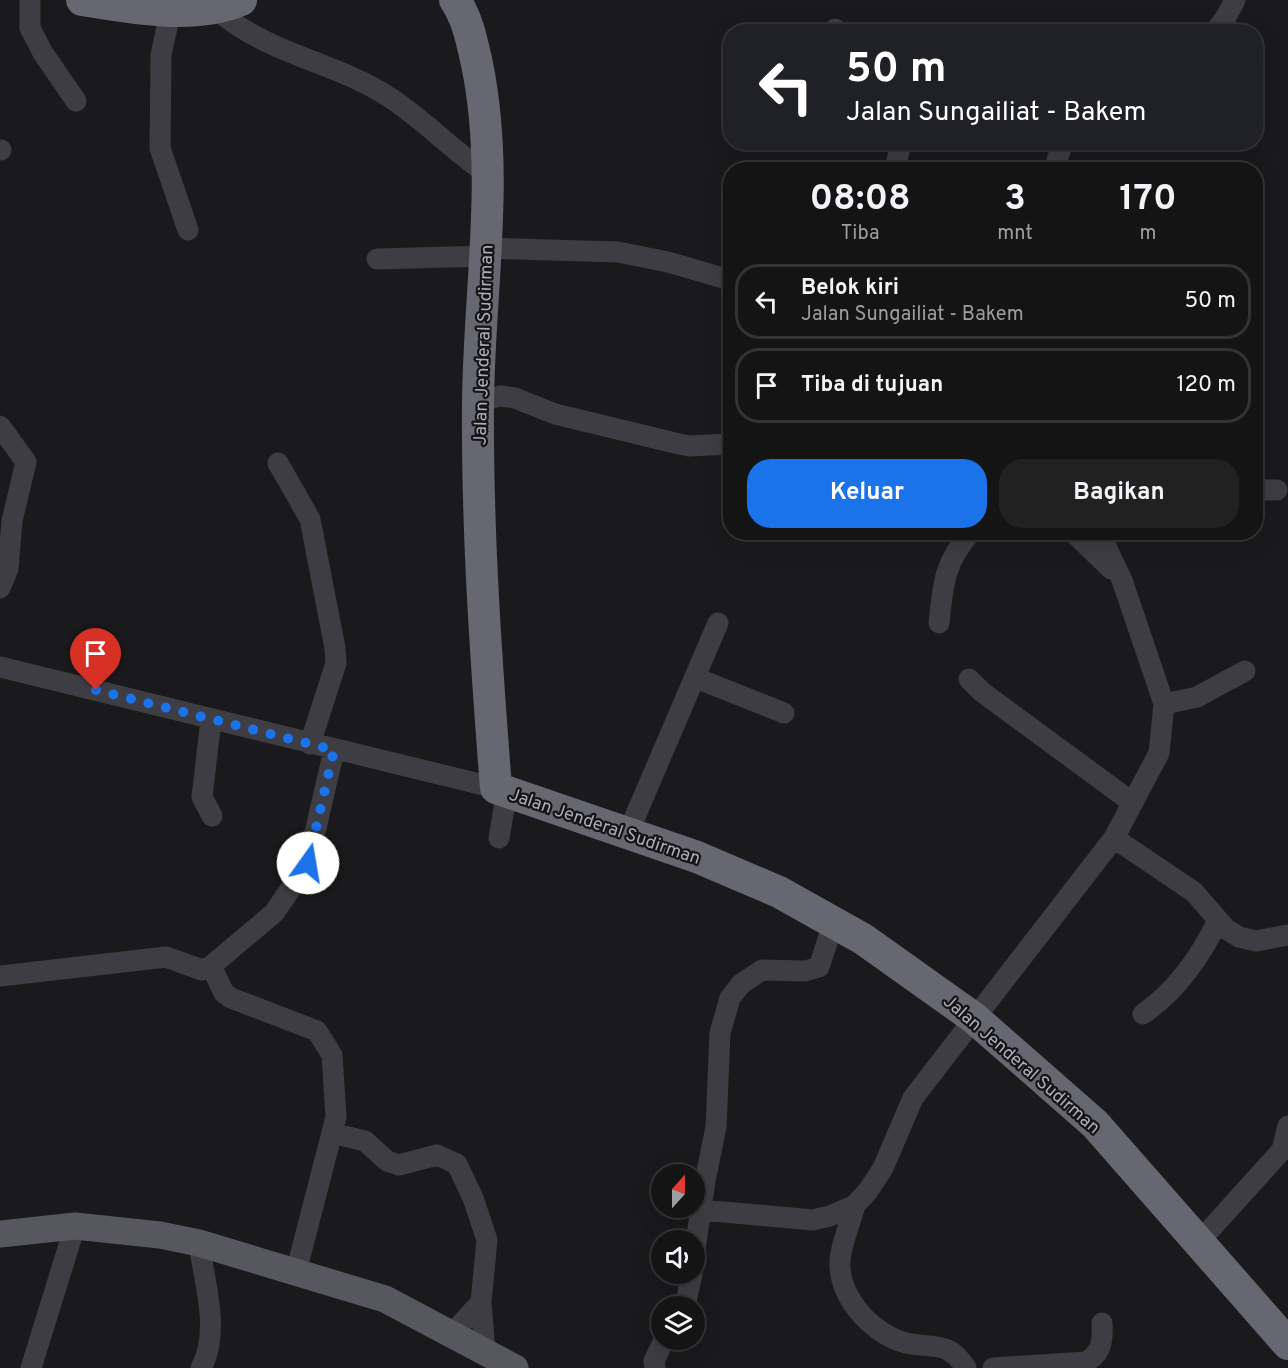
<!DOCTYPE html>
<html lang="id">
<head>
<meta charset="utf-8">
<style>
	body { margin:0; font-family:Overpass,sans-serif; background:#212122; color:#f1f3f6; height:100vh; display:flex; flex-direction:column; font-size:22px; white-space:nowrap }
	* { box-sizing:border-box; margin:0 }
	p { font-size:20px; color:#9d9ea0 }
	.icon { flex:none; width:33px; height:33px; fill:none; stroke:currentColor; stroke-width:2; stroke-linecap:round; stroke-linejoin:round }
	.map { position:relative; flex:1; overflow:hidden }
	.drawer { position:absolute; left:723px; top:162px; width:540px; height:378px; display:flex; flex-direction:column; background:#141415; border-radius:24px; box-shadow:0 6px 24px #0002,0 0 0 2px #333334 }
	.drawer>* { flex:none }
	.top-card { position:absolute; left:723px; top:24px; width:540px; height:126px; border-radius:24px; box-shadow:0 6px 24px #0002,0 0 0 2px #333334; background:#202124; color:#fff; overflow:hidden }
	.needle { width:39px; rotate:21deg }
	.tools { position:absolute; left:651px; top:1164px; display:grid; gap:12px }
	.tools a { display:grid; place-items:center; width:54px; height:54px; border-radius:50%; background:#141415; box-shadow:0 6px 24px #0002,0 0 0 2px #333334; font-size:30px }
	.pin { position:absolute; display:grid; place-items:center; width:51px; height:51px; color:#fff; margin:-62px -26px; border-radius:50% 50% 50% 0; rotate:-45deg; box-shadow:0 0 6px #0007 }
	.pin .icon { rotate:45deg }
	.me { position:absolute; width:66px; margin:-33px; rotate:13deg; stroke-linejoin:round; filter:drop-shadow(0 0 4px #0008) }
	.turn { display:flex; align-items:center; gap:21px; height:126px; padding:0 24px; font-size:27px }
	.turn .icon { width:78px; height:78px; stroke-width:2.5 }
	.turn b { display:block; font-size:42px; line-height:51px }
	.eta { display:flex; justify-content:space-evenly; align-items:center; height:102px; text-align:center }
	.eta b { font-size:36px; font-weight:700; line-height:42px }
	.cta { display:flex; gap:12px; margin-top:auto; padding:12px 24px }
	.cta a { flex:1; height:69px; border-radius:24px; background:#1a73e8; color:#fff; font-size:24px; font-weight:700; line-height:69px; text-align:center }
	.cta a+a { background:#212122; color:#f1f3f6 }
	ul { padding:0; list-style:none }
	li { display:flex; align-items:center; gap:18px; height:75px; margin:0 12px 9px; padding:0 12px; border:3px solid #333334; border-radius:24px }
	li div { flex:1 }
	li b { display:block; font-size:22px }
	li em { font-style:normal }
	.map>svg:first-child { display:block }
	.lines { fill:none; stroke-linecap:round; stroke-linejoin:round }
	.minor { stroke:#3d3d43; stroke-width:21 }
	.major { stroke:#575760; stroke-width:27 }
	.highway { stroke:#676772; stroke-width:32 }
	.route { stroke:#1a73e8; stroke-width:10; stroke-dasharray:0 18 }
	.labels { text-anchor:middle; stroke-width:4.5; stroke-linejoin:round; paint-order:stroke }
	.street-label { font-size:18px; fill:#adaebb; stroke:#151517 }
</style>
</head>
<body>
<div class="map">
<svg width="1288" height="1368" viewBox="0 0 1288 1368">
	<rect width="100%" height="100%" fill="#1a1a1c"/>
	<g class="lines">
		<path class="minor" d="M30 0V28L43 53 76 101
			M215 8C265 54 334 61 389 97 423 119 452 150 486 173
			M171 9 161 55 160 148 188 230
			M835 32V29
			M1215 32 1226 17 1235 0
			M0 150H1
			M895 170 901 142
			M1054 170 1063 142
			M487 248 618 252 668 262 730 280
			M377 259 487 256
			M478 401 501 396 515 398 555 414 675 443 689 446 730 444
			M0 426 26 462 12 521 8 569 0 588
			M278 463 310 519 335 648 336 663 310 744
			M1256 490H1277
			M1073 532 1111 569
			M939 623C943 585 944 562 971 532
			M0 667 496 788
			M696 678 784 713
			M969 679 982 692 1133 803
			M1164 704 1197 697 1245 671
			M211 720 202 797 212 816
			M628 833 718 623
			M499 838 507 791
			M1114 838 1194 892 1226 929 1239 937 1256 941 1288 935
			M211 966 224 993 231 998 317 1031 332 1055 336 1117 296 1272
			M0 976 166 957 202 970 211 966 274 913 308 863 334 750
			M1143 1014C1176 991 1201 956 1218 920
			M332 1133 365 1141 387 1161 399 1165 437 1155 457 1164 473 1198 487 1240 481 1302 451 1335
			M855 1205C851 1221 844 1237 841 1253 833 1293 871 1334 906 1343 934 1349 948 1340 966 1368
			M702 1210 813 1220 830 1216 855 1205 868 1191 883 1168 913 1098 1114 838 1159 753 1164 704 1122 580 1099 532
			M199 1243C204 1282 221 1332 201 1368
			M1198 1243 1282 1150 1288 1126
			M694 1256 705 1181 716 1127 720 1033 730 998 741 984 762 970 805 971 819 967 834 921
			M481 1302 485 1351
			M685 1306 692 1274
			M31 1368 75 1226
			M655 1368 654 1361 664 1340
			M993 1368 1086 1362C1102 1353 1103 1340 1102 1323"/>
		<path class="major" d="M0 1234 75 1226 160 1235 199 1243 385 1299 515 1368"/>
		<path class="highway" d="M82 0C131 8 194 20 241 0
			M455 0C468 19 472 42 477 64 500 176 479 290 478 403 477 532 486 659 496 788L697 857 779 892 863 939 974 1018 1095 1124 1288 1344"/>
	</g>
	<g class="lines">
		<path class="route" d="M96 690 334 750 308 863"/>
	</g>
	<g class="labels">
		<g class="street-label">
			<text transform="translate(483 345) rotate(-88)" y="6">Jalan Jenderal Sudirman</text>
			<text transform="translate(605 826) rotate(19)" y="6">Jalan Jenderal Sudirman</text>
			<text transform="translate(1022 1064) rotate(41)" y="6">Jalan Jenderal Sudirman</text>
		</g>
	</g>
</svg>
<div class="tools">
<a><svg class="needle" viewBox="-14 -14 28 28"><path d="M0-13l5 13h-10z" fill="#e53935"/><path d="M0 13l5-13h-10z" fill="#9d9ea0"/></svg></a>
<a><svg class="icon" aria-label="sound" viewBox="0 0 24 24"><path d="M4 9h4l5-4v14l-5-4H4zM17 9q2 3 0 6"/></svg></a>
<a><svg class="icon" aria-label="layers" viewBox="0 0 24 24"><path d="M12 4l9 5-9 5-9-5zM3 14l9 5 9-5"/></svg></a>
</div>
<div class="pin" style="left:96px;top:690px;background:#d93025"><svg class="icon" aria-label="arrive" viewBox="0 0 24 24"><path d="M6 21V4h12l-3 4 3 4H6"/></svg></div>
<svg class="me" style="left:308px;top:863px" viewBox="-20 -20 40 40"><circle r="19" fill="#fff"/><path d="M0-13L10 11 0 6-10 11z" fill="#1a73e8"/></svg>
<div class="top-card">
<div class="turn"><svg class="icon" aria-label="left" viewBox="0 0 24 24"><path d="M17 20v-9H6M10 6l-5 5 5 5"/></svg><div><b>50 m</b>Jalan Sungailiat - Bakem</div></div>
</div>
<section class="drawer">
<div class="eta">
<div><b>08:08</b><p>Tiba</p></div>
<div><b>3</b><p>mnt</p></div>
<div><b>170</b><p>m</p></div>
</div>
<ul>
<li><svg class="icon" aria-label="left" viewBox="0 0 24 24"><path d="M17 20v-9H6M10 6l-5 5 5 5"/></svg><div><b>Belok kiri</b><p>Jalan Sungailiat - Bakem</p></div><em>50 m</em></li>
<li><svg class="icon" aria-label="arrive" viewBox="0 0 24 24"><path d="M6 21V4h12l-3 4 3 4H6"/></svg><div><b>Tiba di tujuan</b></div><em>120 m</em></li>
</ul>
<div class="cta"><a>Keluar</a><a>Bagikan</a></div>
</section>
</div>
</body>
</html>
